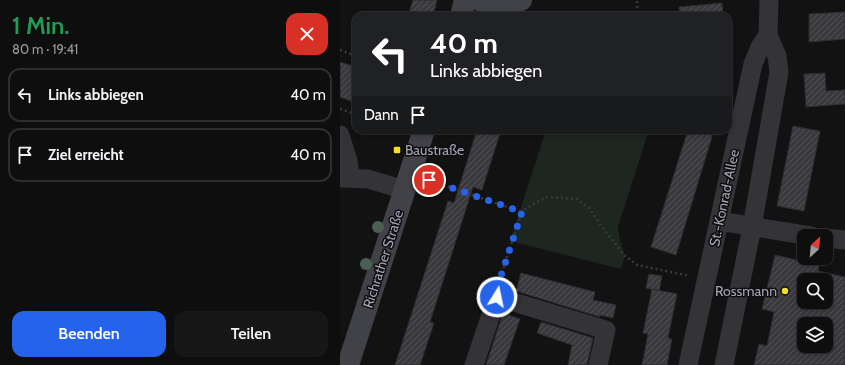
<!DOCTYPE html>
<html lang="de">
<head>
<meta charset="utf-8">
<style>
	body { margin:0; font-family:Cabin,sans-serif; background:#171717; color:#f1f3f6; height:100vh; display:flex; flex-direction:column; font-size:15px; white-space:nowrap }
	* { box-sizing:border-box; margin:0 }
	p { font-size:13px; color:#9b9c9e }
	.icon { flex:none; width:22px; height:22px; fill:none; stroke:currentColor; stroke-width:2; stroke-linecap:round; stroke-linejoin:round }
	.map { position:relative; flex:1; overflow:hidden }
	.sheet { display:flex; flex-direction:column; background:#0e0e0e; width:340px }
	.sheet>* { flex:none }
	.hud { position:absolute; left:12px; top:12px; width:380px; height:122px; border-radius:12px; box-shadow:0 2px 6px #0003,0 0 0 1px #2e2e2e; background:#202124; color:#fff; overflow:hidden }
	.needle { width:26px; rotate:26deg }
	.fabs { position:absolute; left:457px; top:229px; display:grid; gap:8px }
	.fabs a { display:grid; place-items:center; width:36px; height:36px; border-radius:8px; background:#0e0e0e; box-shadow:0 2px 6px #0003,0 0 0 1px #2e2e2e; font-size:20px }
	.pin { position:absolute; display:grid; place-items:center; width:34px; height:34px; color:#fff; margin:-17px; border:2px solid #fff; border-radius:50%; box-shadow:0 1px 4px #0007 }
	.me { position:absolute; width:44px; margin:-22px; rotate:10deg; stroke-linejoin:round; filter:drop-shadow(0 0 3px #0008) }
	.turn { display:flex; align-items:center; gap:14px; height:84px; padding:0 12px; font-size:18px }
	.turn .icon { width:52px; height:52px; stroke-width:2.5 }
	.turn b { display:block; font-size:28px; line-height:34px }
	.then { display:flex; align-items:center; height:38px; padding:0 12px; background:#0003; gap:8px; font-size:15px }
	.round { display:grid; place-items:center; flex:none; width:42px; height:42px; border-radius:12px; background:#171717 }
	.summary { display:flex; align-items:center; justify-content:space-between; height:68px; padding:0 12px }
	h1 { font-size:24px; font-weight:600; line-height:30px; color:#1e9e55 }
	.primary-button { display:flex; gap:8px; margin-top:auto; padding:8px 12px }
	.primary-button a { flex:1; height:46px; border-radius:12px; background:#2563eb; color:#fff; font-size:16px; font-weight:600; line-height:46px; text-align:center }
	.primary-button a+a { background:#171717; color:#f1f3f6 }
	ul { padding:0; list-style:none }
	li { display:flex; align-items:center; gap:12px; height:54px; margin:0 8px 6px; padding:0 4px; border:2px solid #2e2e2e; border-radius:12px }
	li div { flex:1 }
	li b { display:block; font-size:15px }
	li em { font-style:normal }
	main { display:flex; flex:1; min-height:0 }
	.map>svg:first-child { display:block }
	.green { fill:#1e2620 }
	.building { fill:url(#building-hatch); stroke:#2d2c2f; fill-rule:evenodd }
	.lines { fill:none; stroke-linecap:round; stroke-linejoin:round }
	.path { stroke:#39393f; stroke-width:2.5; stroke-dasharray:2 3; stroke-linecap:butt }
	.minor { stroke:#333338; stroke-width:19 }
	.secondary { stroke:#414148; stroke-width:22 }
	.tree { fill:#4b6052 }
	.route { stroke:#2563eb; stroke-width:7; stroke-dasharray:0 12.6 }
	.poi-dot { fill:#f4de29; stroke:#0d0d0e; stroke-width:1.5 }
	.labels { text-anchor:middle; stroke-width:3; stroke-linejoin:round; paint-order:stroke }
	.poi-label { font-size:14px; fill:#a3a4b4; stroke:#0d0d0e; text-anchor:start }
	.street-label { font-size:14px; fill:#a3a4b4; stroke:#0d0d0e }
</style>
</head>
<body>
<main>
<section class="sheet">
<div class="summary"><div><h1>1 Min.</h1><p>80 m · 19:41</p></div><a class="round" style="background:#d93025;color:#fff"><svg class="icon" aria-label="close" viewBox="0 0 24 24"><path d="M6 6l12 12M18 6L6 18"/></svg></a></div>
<ul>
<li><svg class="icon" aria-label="left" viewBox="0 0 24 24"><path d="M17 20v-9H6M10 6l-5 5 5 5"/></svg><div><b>Links abbiegen</b></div><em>40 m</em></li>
<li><svg class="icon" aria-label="arrive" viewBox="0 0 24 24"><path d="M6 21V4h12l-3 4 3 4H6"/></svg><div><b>Ziel erreicht</b></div><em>40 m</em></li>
</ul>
<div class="primary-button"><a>Beenden</a><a>Teilen</a></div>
</section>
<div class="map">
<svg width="505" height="365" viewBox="0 0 505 365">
	<defs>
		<pattern id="building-hatch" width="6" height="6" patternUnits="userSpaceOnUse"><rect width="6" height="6" fill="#39393e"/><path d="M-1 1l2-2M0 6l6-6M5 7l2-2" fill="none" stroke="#525358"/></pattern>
	</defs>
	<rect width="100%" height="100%" fill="#121213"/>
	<path class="green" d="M206 130H309L278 227 280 241 285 256 281 269 170 241Z"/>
	<path class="building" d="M73 0H97L93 16H68Z
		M382 3 383 16H340L339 7Z
		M505 12V39L469 42V14Z
		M0 62 16 67V103L0 97Z
		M485 73 486 91 505 90V104L466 107 464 74Z
		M453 126 480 131 464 211 437 206Z
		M137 130H161L142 190 133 187 90 322 94 323 80 365H55L108 201 114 203Z
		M348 130H374L336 255 311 247Z
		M435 255 479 265 478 271 505 277V365H414L419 344 427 346 434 312 422 309ZM464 280H486V302H464ZM464 324H486V346H464Z
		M181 273 255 292 253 300 276 305 273 318 260 315V317L176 291Z
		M309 274 322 276 319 291 306 288Z
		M312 289 337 294 328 338 332 339 327 365H302L308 334 303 333Z
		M163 313 180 319 164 365H146Z
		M201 322 253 338 247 365H228L232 345 197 333Z"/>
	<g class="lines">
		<path class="path" d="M297 1 298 16
			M0 50 16 56
			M0 109 16 114
			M89 180 182 212 159 281
			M180 212 206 197 237 199 249 208 262 227 285 256 297 265 350 276"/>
		<path class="minor" d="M0 135 8 161 10 178
			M0 178 28 179 65 190
			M379 221 471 236
			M486 238 505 240
			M134 365 157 297 266 330 258 365
			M348 365 413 64 420 47 428 35
			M384 365 412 227 439 72 437 56 428 35 429 0"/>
		<path class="secondary" d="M140 0C156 11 165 9 181 0
			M121 16 125 0
			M8 365 84 130"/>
	</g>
	<g class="tree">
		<circle cx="38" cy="227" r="6"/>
		<circle cx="26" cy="264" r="6"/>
	</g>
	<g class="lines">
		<path class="route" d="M89 180 182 212 157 288V297"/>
	</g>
	<g class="poi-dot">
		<rect x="53" y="146" width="8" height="8" rx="2"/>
		<circle cx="445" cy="291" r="4"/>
	</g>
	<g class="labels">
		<g class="poi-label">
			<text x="65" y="155">Baustraße</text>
			<text x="437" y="296" text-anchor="end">Rossmann</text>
		</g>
		<g class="street-label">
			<text transform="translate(384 198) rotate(-78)" y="5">St.-Konrad-Allee</text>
			<text transform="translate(43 259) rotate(-72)" y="5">Richrather Straße</text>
		</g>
	</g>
</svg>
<div class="fabs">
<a><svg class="needle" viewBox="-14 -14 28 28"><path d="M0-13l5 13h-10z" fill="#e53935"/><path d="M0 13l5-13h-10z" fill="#9b9c9e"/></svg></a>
<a><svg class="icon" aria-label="search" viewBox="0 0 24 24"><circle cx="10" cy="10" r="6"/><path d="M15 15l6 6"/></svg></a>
<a><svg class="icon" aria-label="layers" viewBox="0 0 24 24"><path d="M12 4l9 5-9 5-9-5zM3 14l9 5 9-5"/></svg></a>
</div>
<div class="pin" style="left:89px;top:180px;background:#d93025"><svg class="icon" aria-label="arrive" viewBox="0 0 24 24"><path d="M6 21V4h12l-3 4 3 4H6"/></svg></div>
<svg class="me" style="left:157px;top:297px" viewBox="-20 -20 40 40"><circle r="17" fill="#2563eb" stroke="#fff" stroke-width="3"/><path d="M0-11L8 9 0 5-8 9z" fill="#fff"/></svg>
<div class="hud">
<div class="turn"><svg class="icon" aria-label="left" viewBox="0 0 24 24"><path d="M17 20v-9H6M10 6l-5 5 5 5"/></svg><div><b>40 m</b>Links abbiegen</div></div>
<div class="then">Dann<svg class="icon" aria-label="arrive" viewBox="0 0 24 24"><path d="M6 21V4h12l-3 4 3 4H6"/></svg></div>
</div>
</div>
</main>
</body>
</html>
